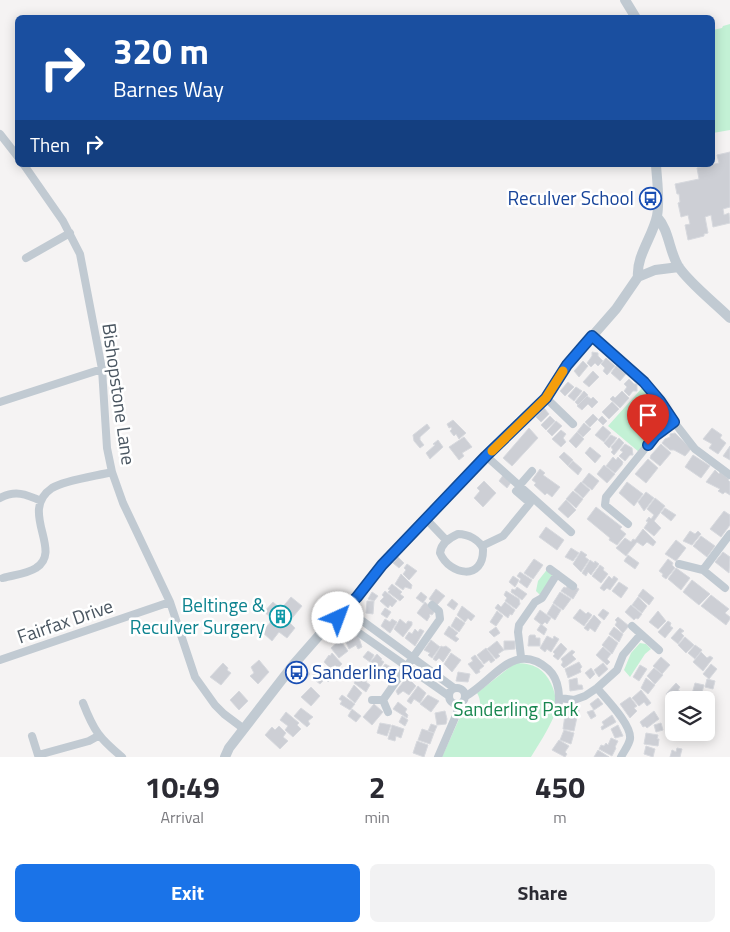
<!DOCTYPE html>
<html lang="en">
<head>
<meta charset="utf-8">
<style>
	body { margin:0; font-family:"Titillium Web",sans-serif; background:#f2f2f3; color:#2b2b33; height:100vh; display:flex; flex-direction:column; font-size:19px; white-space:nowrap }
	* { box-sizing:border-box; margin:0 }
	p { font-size:16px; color:#7c7c81 }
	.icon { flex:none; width:28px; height:28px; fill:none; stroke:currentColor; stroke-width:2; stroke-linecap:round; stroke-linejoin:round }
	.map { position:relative; height:757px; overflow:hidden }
	.details { display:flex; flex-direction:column; background:#fff; flex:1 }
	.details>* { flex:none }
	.guide { position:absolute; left:15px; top:15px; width:700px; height:152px; border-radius:8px; box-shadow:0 2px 12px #0003; background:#1a4fa0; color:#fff; overflow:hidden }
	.fabs { position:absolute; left:665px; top:691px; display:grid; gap:10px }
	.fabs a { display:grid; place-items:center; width:50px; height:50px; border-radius:8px; background:#fff; box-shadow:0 2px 12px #0003; font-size:25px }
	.pin { position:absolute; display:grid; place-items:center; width:42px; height:42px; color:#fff; margin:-51px -21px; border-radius:50% 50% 50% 0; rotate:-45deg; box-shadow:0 0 5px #0007 }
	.pin .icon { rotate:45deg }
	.me { position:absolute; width:55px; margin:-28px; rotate:43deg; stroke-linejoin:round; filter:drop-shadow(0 0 4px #0008) }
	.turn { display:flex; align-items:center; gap:18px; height:105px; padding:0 15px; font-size:22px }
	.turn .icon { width:65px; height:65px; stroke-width:2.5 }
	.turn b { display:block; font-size:35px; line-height:42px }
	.then { display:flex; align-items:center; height:48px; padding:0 15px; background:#0003; gap:10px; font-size:19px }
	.eta { display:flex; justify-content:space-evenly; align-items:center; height:85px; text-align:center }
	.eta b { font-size:30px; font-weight:700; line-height:35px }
	.action { display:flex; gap:10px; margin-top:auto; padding:10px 15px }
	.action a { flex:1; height:58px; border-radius:8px; background:#1a73e8; color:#fff; font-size:20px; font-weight:700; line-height:58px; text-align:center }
	.action a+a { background:#f2f2f3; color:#2b2b33 }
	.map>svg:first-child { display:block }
	.green { fill:#c3f1d5 }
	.building { fill:#cdcfd5; stroke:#d7d9de }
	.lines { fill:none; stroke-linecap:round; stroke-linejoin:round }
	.minor { stroke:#c1cad2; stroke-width:8 }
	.tertiary { stroke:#c1cad2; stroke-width:10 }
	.route-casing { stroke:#114b97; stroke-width:12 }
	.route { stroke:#1a73e8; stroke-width:9 }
	.slow { stroke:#f59e0b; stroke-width:9 }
	.labels { text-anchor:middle; stroke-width:5; stroke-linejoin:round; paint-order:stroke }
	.transit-label { font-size:19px; fill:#164399; stroke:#fff; text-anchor:end }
	.street-label { font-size:19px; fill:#4a5661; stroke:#fff }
	.culture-label { font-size:19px; fill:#0d838f; stroke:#fff; text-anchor:end }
	.park-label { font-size:19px; fill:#17864f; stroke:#fff }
</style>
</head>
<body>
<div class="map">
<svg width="730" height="757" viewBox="0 0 730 757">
	<rect width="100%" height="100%" fill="#f5f3f3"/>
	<path class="green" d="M730 24V130L713 133V30L722 28 723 26Z
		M642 388 658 406 667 420 659 426 639 452 608 426Z
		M549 567 553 574 543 591 540 595 536 591 538 581Z
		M640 643 646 644 651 649 645 654 630 677 624 670 631 653Z
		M515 663C523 663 531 664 538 668 552 677 560 700 554 716 548 730 539 744 531 757H442L460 717 470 718C480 713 483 703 477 693Z"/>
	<path class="building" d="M730 152V207L723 209 724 215 729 213 730 223 713 227 711 215 705 217 708 233 704 234V236L688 240 685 225 690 224 688 215 681 217 678 203 680 202 679 194H677L675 184 699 179 697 168 719 163 717 155Z
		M592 352 598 353V356L603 361 598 366 595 363 591 367 587 363 592 356Z
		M606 358 615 366 607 375 603 371 605 368 601 364Z
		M583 361 588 366 579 377 574 371Z
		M616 366 626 374 620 381 611 373Z
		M593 371 599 377 589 387 583 382Z
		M629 379 634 384H637V391H633L629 396 624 391 627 387 624 384Z
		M568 382 574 387 565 396 560 391Z
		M576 387 582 391 574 401 568 396Z
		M584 391 588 395 578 405 575 402Z
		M622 391 629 398 620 408 610 399 613 396 615 398Z
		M587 396 591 399 593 397 598 402 592 408 588 404 582 410 577 406Z
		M612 402 619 409 609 419 602 412Z
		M544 408 549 414 541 422 536 417Z
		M593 414 598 419 590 427 585 422Z
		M550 416 555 421 546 430 541 425Z
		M602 416 607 421 603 425 598 420Z
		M453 420 466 433 459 439 456 434 454 436 450 431 452 429 451 427 449 428 447 424Z
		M556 421 562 426 552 436 547 431Z
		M584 423 591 429 583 437 577 432Z
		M427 424 430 428 420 437V440L424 445 420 448 414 441 413 435Z
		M603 426 611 433 604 442 595 435Z
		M529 428 538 438 512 466 503 458Z
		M712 428 722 435 720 438 726 443 718 454 709 448 712 444 703 439Z
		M561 430 566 434 563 438 566 442 561 447 552 439Z
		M577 432 584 439 576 448 569 441Z
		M675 433 691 449 685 456 674 450H670L662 443 665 439 670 437V434Z
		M611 435 617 438 609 448 604 443Z
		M464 437 472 447 462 453 464 456 459 460 449 447Z
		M619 438 624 443 614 455 611 452 613 450 611 447Z
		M438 440 443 447 430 459 426 453 435 445 433 444Z
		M625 444 632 448 633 455H630L625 461 619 456 623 452 620 450Z
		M661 444 671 453 660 466 650 458 651 455Z
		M730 446V460L723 456Z
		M590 447 601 456 595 463 585 453Z
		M564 452 573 460 568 466 559 457Z
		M693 455 710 466 701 478 685 467Z
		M613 457 616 460 618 457 623 462 622 465 615 473 606 466Z
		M648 459 658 468 646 483 635 474Z
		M573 461 582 469 578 475 568 466Z
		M604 465 615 474 607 483 597 474Z
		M540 469 545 473 543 475 560 487 552 497 547 493 545 495 534 485 536 483 532 480Z
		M715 470 719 474 720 472 729 479 728 480 730 482V495L725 492 723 494 718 491 720 489 706 482Z
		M589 473 599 481 592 490 582 482Z
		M504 474 512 481 507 488 499 481Z
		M484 481 496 493 483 507 474 498 480 491 477 488Z
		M581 482 590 490 583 498 574 490Z
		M627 482 643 494 634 506 619 493Z
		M573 491 583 499 576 508 566 499Z
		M646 492 654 498 644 511 638 502Z
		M655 498 665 506 654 521 661 528 654 536 644 528 648 522 646 521 649 517 651 519 654 515 647 509Z
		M566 500 576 510 568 518 558 509Z
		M596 507 622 527 620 529 626 534 617 545 609 540 610 538 587 519Z
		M665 508 676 515 671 521 661 513Z
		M724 511 730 515V525L721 537 710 529Z
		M546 527 564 540 557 550 539 537Z
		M643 529 656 542 653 546 647 542 643 546 637 542 626 556 616 548 625 538 631 542 633 539 635 540Z
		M690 531 695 534 698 531 701 534 692 545 683 541Z
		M701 536 715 546 707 557 693 546Z
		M676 540 686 548 676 561 665 554Z
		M571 548 579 553 573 561 565 557Z
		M581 551 587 555 585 557 589 560 581 572 573 564Z
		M723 552 730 557 729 573 715 562Z
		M628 555 639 563 635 569 624 561Z
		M398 557 404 563 399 568 393 563Z
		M534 559 543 565 533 579 524 573Z
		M668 559 673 563 672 565 675 568 666 579 662 576 663 574 659 571Z
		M590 560 594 563 595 561 599 564 591 575 588 572 586 576 582 573Z
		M407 564 417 571 409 580 403 574 406 570 404 568Z
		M600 565 604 568 603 570 608 574 601 583 592 576Z
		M676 568 690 578 681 590 668 579Z
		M520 572 532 580 527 588 519 582 521 579 517 576Z
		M401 574 412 585 411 589 405 587 403 590 395 584Z
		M513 576 519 580 515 587 509 582Z
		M609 576 612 579 614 576 618 579 610 590 607 588 604 591 600 588Z
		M692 580 710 594 699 605 683 592Z
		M619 582 628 588 621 598 612 591Z
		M569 583 579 589 573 599 561 591 564 587 566 588Z
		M392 584 402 592 400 594 404 597 400 601 388 592 390 590 388 589Z
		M517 587 527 594 522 600 511 592 512 589 515 590Z
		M436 589 445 596 437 605 429 599Z
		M643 589 654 598 649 605 638 596Z
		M385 591 397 601 392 607 390 605 388 608 380 601 384 597 382 595Z
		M506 591 519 599 520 604 516 609 505 601 507 598 504 595Z
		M372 592 378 596 374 601 368 599Z
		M421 592 427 597 423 603 416 598Z
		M560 592 571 599 563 610 553 603Z
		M711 595 729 609 725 613 730 617V619L726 625 701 606Z
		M291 597 302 606 289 622 295 628 287 638 279 632 272 641 262 632 273 619 264 612 273 602 281 609Z
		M638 597 647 606 642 613 632 605Z
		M452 599 458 604 454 610 447 605Z
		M367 601H374L373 614 366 613Z
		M425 602 435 611 432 615 430 614 429 615 430 616 427 621 417 613Z
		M505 602 515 610 512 615 510 614 508 618 495 608 498 604 501 607Z
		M553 604 561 610 555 620 547 614Z
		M631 605 642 614 638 619 636 618 634 620 625 612Z
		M462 606 475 616 471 621 468 618 465 622 457 615Z
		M385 608 391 612 387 618 381 614Z
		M580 609 586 614 588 612 592 615 584 626 573 618Z
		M603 609 609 613 604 620 598 615Z
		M540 610 551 618 547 624 545 622 542 625 534 619Z
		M497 611 503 616 496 626 490 622Z
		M658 611 666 621 658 629 649 622Z
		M594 615 601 622 595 632 590 628 588 631 584 628Z
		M456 617 465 623 459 632 451 626Z
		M618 617 629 626 623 633 615 625 617 622 615 620Z
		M385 619 390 622 392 619 397 622 390 633 381 626Z
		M400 619 406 624 408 621 412 622V625L403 637 394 629Z
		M668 621 671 623 670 626 673 628 665 638 658 632Z
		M541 624 547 629 544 635 537 630Z
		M449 626 458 633 455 636 459 639 456 642 444 634Z
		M496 627 500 633 494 637 489 632Z
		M614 627 623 634 619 642 609 634Z
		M680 628 684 631 681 633 684 636 678 644 671 638Z
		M415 629 418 632 420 629 424 631 415 646 405 638 409 632 412 634Z
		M358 635 362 647 358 649 356 645 349 649 345 640Z
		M530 635H535L536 638H540V646H528L529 636Z
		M547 636 553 639 554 636 559 639 551 652 547 649 545 652 540 648Z
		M609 636 618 643 612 654 602 645Z
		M685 637 694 645 686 653 678 645Z
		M340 640 348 651 339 658 331 648Z
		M431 640 440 647 432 658 428 655 430 653 424 650Z
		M497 641 504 650 498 654 500 656 496 659 487 649Z
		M504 641H515V649L504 650Z
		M561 643 567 649 558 660 553 656 555 654 553 652Z
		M695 645 702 650 695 659 688 653Z
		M441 646 443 647 446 646 451 650 443 662 439 658 436 661 433 659Z
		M603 647 611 654 607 659 610 662 607 665 596 655Z
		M486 648 495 660 491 663 489 660 484 664 477 655Z
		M572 650 575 652 572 655 576 659 564 668 561 665 563 662 561 659Z
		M368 651 374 655 370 662 363 657Z
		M701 652 707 658 710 656 713 658 703 671 693 662Z
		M332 653 342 664 338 668 335 665 331 669 335 672 332 675 328 671 330 668 324 662 329 655 330 656Z
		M451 653 461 660 452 672 444 664Z
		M377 654 382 659 381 660 384 662 377 672 368 665Z
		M475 655 484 666 479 670 480 672 476 674 468 664 473 661 471 658Z
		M661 657 670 665 662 674 653 666Z
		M259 660 269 672 258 684 250 676 254 673 251 667Z
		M579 662 582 667 580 669 581 672 568 678 565 669Z
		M223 663 228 668 227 670 231 673 221 685 210 677Z
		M603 663 608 669 599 677 594 670Z
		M385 664 397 670 389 681 378 674Z
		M711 664 717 669 709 679 703 674Z
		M640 665 647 669 639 681 633 677Z
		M321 666 332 677 328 682 325 679 320 684 311 677Z
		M305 668 310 674 305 680 299 673Z
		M591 668 595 674 590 679 585 673Z
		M654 668 663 675 655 684 647 676Z
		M458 672 470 674 468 682 456 681Z
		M358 677 361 679 364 677 367 679 366 682 370 685 366 692 354 683Z
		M407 677 416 686 409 695 403 691 398 695 396 691Z
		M577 678 578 685H582L583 689 570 691 569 680Z
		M646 678 655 685 648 694 641 688Z
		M707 679 715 681 713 689 705 687Z
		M676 683 680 687 678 690 681 692 674 700 666 694Z
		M695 683 704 685 701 696 692 694Z
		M354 685 362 693 355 703 347 696Z
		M418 686 426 693 420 703 414 699 411 704 407 701Z
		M311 687 320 696 311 706 301 697Z
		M641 690 651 703 647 706 644 702 639 706 632 698Z
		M239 691 248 701 239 710 230 700Z
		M342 695 355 704 350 710 340 704 342 701 339 699Z
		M428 695 439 701 431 712 420 704Z
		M690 695 702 697 704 700H689Z
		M630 697 637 706 634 708 637 711 630 718 620 704Z
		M598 698 603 704 594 710 590 704Z
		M398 702 407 709 405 712 408 715 407 718 393 709Z
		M570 703 577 704 576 709 579 710 578 717 567 715Z
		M374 704 383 712 372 725 363 717Z
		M301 708 313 717 308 721 310 724 307 727 294 716Z
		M352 709 361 716 356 722 348 716Z
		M593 710 596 716 591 719 587 712Z
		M445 711 447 719 446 724 437 725 435 713Z
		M654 711 659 719 647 728 645 726 643 727 640 722Z
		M286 712 299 723 297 725 301 729 293 737 285 730 288 726 280 720Z
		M565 715 577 717 574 731 563 729Z
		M612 715 616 722 602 730 601 727 604 725 602 722Z
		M402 716 408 720 405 726 399 722Z
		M380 723 391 725 387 736 377 733Z
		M661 723 663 730 656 732 654 725Z
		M431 724 437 726 434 733 428 731Z
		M392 725 404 729 401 738 396 736 395 741 388 739Z
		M618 725 623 736 615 738 611 729Z
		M279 726 286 733 283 737 288 741 280 749 265 735 272 727 275 730Z
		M422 729 434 733 430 744 418 740Z
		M564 730 574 733 571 744 560 740Z
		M646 733 658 735 657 739H659L658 746 644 744Z
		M611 738 618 741 615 747 616 748 612 756 599 749 601 745 604 746 606 743 608 745Z
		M559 740 569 746 565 752 567 754 565 757 552 750Z
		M417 741 428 745 424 757 413 753Z
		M646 746 655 749 653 757 644 754Z
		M677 748 682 749 680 757H670L672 750 676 752Z
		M598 750 609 757H594Z"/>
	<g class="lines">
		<path class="minor" d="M0 134 18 157
			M24 165 63 221 80 254 102 369 107 448 112 472 123 503 170 602 195 677 215 705 224 714 244 729
			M26 258 70 233
			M592 337 644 382 660 401 674 422 695 449 730 475
			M546 398 573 424
			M0 402 102 369
			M486 456 571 532
			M519 486 532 471
			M0 498C15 490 26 494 41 501
			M427 520 446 540
			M628 524 605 505 606 497 655 436 674 422
			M458 534C468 534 480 540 483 549 484 581 450 576 440 553 441 543 449 538 458 534Z
			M482 546 503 536 530 503 516 491
			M679 564 703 570 725 588
			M550 569 573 586
			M703 570 730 534
			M3 578C13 575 27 574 36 568 64 551 18 511 52 488 65 480 96 476 112 472
			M357 617 454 688
			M349 626 449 696
			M632 626 659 650
			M521 657 518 632 519 625 535 602 542 598 557 574
			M0 660 170 602
			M449 696a8 8 0 1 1 16 0a8 8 0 1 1-16 0Z
			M597 688C606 699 632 725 630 739 629 745 624 751 621 757
			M466 696C494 680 514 640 548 669 560 680 560 697 558 713
			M560 698 574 700 585 696 597 688 617 670 623 655 641 634
			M372 700H383
			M383 700 440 619 439 611 432 605
			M383 700 388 712
			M83 703C94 731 99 738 122 757
			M32 736 38 755 89 741 98 736
			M438 757 457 713 458 704"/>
		<path class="tertiary" d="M625 0 636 18
			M657 217C669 230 669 250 678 266 689 283 715 303 730 318
			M638 277C636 256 653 236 657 216 660 200 657 181 656 165
			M347 606 357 597 382 565 486 456 546 398 567 365 616 309 638 277 655 270 679 267
			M337 616a10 10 0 1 1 20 0a10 10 0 1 1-20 0Z
			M225 757 229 748 294 664 337 615"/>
	</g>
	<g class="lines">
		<defs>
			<path id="route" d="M338 618 340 610 348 606 357 597 382 565 486 456 546 398 567 365 592 336 644 382 660 401 674 422 655 436 648 445"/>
		</defs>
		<use href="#route" class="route-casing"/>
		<use href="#route" class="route"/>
		<path class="slow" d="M492 451 546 398 563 371"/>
	</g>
	<defs>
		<symbol id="bus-ring" viewBox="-11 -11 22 22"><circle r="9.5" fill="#fff" stroke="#1a4fb4" stroke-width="1.5"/><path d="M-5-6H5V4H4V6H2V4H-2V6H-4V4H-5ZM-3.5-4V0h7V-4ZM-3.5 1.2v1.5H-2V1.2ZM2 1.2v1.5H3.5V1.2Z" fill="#1a4fb4"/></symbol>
		<symbol id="building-ring" viewBox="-11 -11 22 22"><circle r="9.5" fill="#fff" stroke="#0f9aa8" stroke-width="1.5"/><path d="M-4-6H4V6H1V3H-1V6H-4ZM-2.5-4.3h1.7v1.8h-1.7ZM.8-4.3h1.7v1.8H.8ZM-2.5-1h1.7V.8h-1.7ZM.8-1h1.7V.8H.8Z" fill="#0f9aa8"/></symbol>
	</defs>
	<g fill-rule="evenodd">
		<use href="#bus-ring" x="638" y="186" width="25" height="25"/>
		<use href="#building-ring" x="268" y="604" width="25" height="25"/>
		<use href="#bus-ring" x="284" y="660" width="25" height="25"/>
	</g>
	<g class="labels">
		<g class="transit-label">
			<text x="634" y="205">Reculver School</text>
			<text x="312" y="679" text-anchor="start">Sanderling Road</text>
		</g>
		<g class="street-label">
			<text transform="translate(119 394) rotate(82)" y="7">Bishopstone Lane</text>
			<text transform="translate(65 621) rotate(-19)" y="7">Fairfax Drive</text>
		</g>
		<g class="culture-label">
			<text x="265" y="612">Beltinge &amp;<tspan x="265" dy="22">Reculver Surgery</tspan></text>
		</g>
		<g class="park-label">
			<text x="516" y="716">Sanderling Park</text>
		</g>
	</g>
</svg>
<div class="fabs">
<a><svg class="icon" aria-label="layers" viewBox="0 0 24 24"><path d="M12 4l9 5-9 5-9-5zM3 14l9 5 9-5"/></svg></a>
</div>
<div class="pin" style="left:648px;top:445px;background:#d93025"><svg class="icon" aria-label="arrive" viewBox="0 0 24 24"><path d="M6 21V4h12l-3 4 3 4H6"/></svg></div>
<svg class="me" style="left:338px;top:618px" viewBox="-20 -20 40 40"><circle r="19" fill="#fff"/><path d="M0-13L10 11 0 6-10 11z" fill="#1a73e8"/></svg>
<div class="guide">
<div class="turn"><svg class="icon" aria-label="right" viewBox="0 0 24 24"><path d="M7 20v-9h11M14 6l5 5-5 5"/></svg><div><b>320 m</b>Barnes Way</div></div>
<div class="then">Then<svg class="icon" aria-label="right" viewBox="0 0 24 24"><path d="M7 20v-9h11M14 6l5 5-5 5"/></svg></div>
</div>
</div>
<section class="details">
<div class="eta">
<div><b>10:49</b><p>Arrival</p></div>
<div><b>2</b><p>min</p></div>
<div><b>450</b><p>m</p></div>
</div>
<div class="action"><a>Exit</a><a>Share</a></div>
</section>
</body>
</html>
